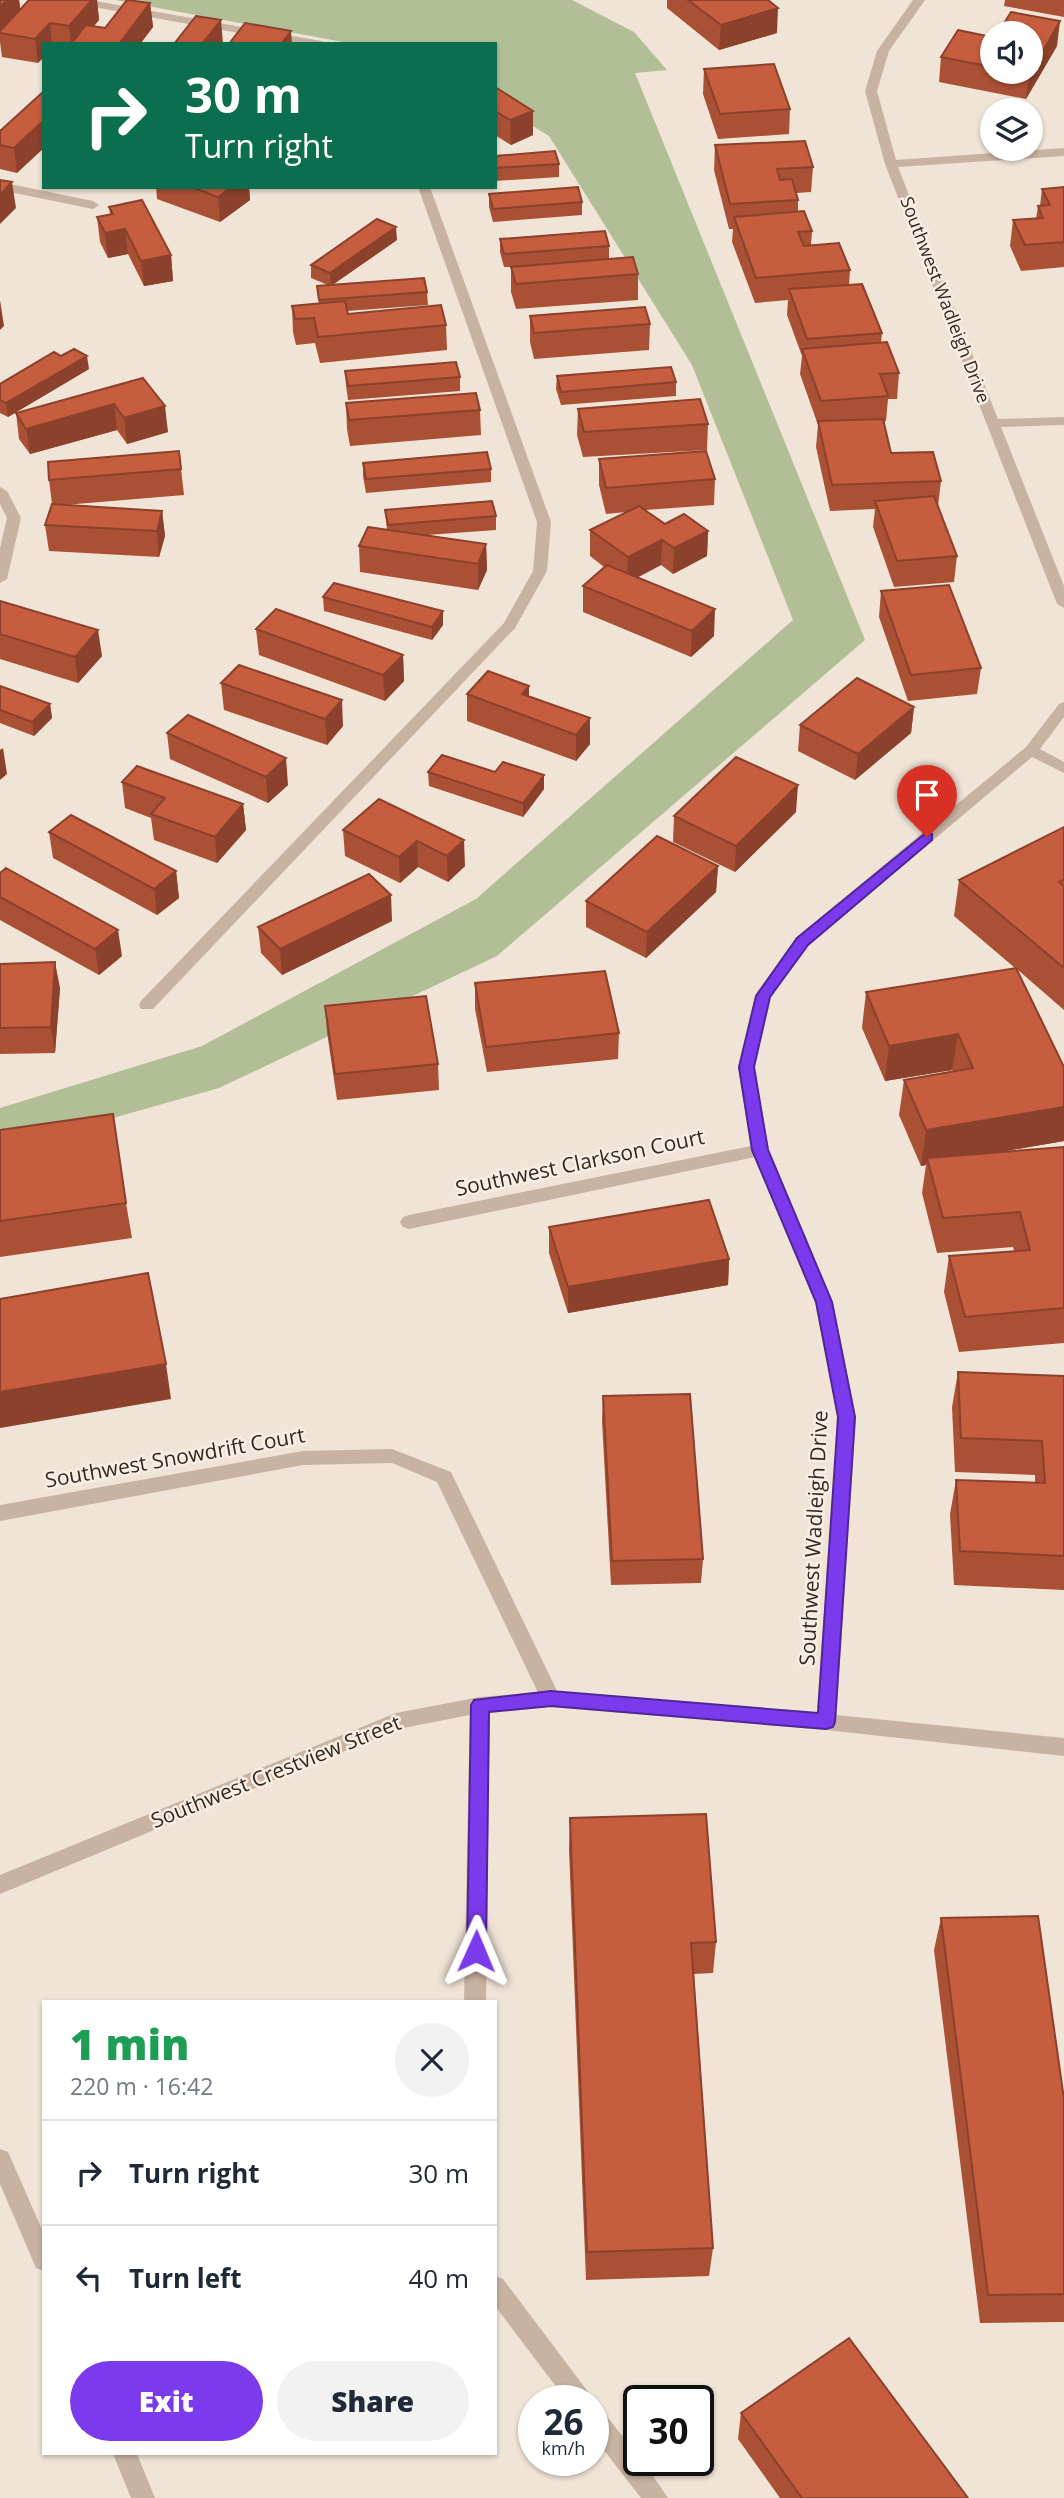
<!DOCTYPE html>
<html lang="en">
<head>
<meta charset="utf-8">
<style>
	body { margin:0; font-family:"Open Sans",sans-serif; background:#f2f2f3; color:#1f2937; height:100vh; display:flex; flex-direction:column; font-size:26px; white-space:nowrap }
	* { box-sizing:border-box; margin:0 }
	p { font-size:23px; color:#747a83 }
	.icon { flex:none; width:38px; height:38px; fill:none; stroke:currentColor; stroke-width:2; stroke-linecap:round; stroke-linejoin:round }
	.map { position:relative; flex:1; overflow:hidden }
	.sheet { position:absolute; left:42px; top:2000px; width:455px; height:455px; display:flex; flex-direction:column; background:#fff; border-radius:0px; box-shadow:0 2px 5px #0004 }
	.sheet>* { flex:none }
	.guide { position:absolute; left:42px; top:42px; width:455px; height:147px; border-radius:0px; box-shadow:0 2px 5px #0004; background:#0b6e4f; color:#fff; overflow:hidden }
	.fabs { position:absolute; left:980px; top:21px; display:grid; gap:14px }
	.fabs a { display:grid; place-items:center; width:63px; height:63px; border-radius:50%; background:#fff; box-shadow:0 2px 5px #0004; font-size:35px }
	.speed { position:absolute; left:518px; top:2385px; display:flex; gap:14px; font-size:35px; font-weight:700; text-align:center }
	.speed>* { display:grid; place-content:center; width:91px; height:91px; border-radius:50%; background:#fff; box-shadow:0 2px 5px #0004; line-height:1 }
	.speed small { font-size:18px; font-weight:400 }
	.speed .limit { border:4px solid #111; border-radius:10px; background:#fff; color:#111 }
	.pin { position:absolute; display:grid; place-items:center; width:60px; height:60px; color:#fff; margin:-72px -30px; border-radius:50% 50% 50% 0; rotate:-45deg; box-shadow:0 0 7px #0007 }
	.pin .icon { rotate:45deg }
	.me { position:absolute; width:77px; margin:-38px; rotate:1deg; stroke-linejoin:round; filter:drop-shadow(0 0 5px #0008) }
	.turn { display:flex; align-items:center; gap:24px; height:147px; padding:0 28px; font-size:32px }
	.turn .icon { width:91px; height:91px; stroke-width:2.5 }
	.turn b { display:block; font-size:49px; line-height:60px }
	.round { display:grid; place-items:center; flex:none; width:74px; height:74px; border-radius:37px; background:#f2f2f3 }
	.head { display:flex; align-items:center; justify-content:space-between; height:119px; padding:0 28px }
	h1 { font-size:42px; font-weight:800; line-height:52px; color:#1e9e55 }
	.action { display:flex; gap:14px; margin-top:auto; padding:14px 28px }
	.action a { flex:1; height:80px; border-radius:42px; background:#7c3aed; color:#fff; font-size:28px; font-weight:800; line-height:80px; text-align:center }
	.action a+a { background:#f2f2f3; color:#1f2937 }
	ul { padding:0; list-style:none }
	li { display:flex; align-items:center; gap:21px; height:105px; padding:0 28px; border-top:2px solid #e0e1e3 }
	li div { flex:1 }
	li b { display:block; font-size:26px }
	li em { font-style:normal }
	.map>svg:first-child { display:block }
	.green { fill:#b2bf96 }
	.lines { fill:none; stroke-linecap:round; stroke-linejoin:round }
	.service { fill:#c8b3a2; fill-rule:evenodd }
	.minor { fill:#c8b3a2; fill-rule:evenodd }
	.tertiary { fill:#c8b3a2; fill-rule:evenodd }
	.wall { fill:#aa5035 }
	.shaded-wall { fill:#8b412b }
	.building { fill:#c65d3e; stroke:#8b412b; stroke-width:2 }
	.route { fill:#7c3aed; stroke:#51269a; stroke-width:2 }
	.labels { text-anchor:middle; stroke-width:5; stroke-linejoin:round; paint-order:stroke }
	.far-street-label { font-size:18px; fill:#332924; stroke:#f8eee2 }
	.street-label { font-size:21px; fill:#332924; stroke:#f8eee2 }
</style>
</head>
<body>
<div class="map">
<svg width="1064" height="2498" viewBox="0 0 1064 2498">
	<rect width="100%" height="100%" fill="#f0e4d6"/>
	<path class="green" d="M115 0H572L634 32 667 70 635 73 865 640 497 956 219 1088 0 1150V1108L202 1046 476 899 793 620 692 365 549 136 495 103V44H354Z"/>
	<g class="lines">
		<path class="service" d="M65 0H90L321 41 327 44H300L71 3Z
			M0 182 93 201 99 205 93 209 0 190Z
			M418 187H430L551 522 547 571 515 628 153 1009H141L139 1005 141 1001 504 623 533 571 537 522Z
			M0 487 7 491 21 518 7 579 0 583V548L7 518 0 504Z
			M392 1449 451 1472 561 1699 558 1705 551 1707 544 1705 437 1482 392 1463 303 1465 0 1521V1505L303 1451Z
			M0 2149 8 2152 44 2234V2271L36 2268 0 2184Z
			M113 2454H137L155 2498H131Z"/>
		<path class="minor" d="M913 0H925L889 51 877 91 896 160 1064 148V156L898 167 998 419 1064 417V425L1001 427 1064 586V608L1057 604 885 164 865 91 877 51Z
			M1064 702V717L1040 749 1064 762V773L1032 757 809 945 771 997 754 1067 769 1150 833 1302 856 1417 836 1722 833 1728 826 1730 819 1728 816 1722 838 1417 815 1302 755 1157 409 1229 403 1227 400 1222 403 1217 409 1215 751 1146 738 1067 757 992 797 937 1026 747 1059 704Z
			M480 1697 487 1699 490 1705 486 2002H464L470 1705 473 1699Z
			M495 2276 503 2279 589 2393 593 2401H567L495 2306Z
			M593 2405 601 2409 639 2457V2460H642L668 2498H641L593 2436Z"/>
		<path class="tertiary" d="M551 1691 826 1714 1064 1738V1756L826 1730 551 1707 480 1713 398 1729 0 1894V1875L396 1713 480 1697Z"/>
	</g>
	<path class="wall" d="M0 0H19L20 9 29 0H97L99 20 94 26 105 28 150 3 153 27 140 44H44L38 63 2 57 0 42Z
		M667 0H768L777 33 719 50 667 8Z
		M1005 0H1064V17L1004 6Z
		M992 37V72H1031L1057 46 1026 99 939 82 941 57Z
		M704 69 790 109 789 134 718 139 703 94Z
		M495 87 533 135 511 145 495 135Z
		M44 91 17 173 0 169V131Z
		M715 145 813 167 811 192 796 193 798 200V211L812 231 811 245 850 270 849 285 882 333 881 342 899 373 897 399H888L886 421 884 422 891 453 941 481 938 506 957 556 954 582 894 587 873 527 875 509 830 511 816 447 818 425 800 374 802 356 787 315 788 300 755 303 732 242 733 229H729L714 170Z
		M495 156 559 164V177L495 181Z
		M156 187H249L250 200 220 222 157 199Z
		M1064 187V267L1021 271 1010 246 1013 220 1036 219 1038 206H1040L1042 189Z
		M489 194 582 202V215L493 222 489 207Z
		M109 207 171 255 173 281 144 286 128 254 108 258 100 242 97 217 110 214Z
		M500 239 609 246V259L638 274V300L516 309 511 292V267H504L500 252Z
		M397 240 332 285 427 292 428 305 347 311 348 314 446 325 447 350 320 363 315 343 296 345 293 332 292 306 319 304 317 286 328 285 311 278V265Z
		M530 316 650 324 649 350 534 359 530 342Z
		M89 369 8 417 0 413V384Z
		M345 371 460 377V391L348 400 346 385Z
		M557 376 676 382V396L561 405 556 389Z
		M143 378 168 432 127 444 117 430 30 454 19 439 16 413Z
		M346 403 480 410 481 435 350 446 347 429Z
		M578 409 708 424 707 450 583 457 577 435Z
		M179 451 184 495 64 505 162 511 165 536 159 557 49 551 45 525 52 504 49 480Z
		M599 459 715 479 714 505 645 510 665 524 708 531 707 556 673 574 661 565 638 577 714 636 691 657 583 612V586L604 567 590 556V530L626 512 606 514 599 485Z
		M363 463 491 469V482L366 493 363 476Z
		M385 510 496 516V530L427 535 486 544 487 570 478 590 360 572 359 546 387 530Z
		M881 591 981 668 977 694 908 701 879 617Z
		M323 597 443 625 432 640 324 611Z
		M0 601 102 656 78 683 0 659Z
		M256 629 403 655 404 681 385 701 259 655Z
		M239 665 343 726 327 745 224 710 221 683Z
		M0 686 50 704 52 718 34 736 0 723Z
		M529 686V696L590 718V744L576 761 467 721V694Z
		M914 707 911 733 855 780 798 751 800 725Z
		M167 733 288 785 268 803 170 759Z
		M428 772 544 789 523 817 429 786Z
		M122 782 243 804 246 830 217 863 154 840 151 818 125 808Z
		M379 799 465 866 448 882 418 867 400 883 345 856 343 830Z
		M796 812 735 872 673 842 674 816Z
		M1064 827V1010L1018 970 1064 1141 1006 1151 1064 1147V1343L959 1352 944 1292 949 1256 1014 1251 1013 1247 937 1253 922 1193 926 1165 921 1166 899 1115 904 1080 953 1071 952 1070 885 1081 862 1028 866 992 1015 968 954 916 959 880Z
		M49 832 176 871 179 898 157 915 53 858Z
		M718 866 716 892 646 958 586 927V901Z
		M0 873 122 956 99 975 0 920Z
		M392 921 282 975 261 953 258 927Z
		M0 964 60 988 55 1053 0 1054Z
		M475 983 619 1033 618 1059 487 1072 475 1009Z
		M325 1006 438 1064 439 1090 337 1100 327 1032Z
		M0 1130 126 1203 132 1238 0 1257Z
		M549 1227 729 1259 728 1285 568 1313 549 1253Z
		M958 1372 1064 1376V1590L954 1585 950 1514 956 1480 1035 1483V1475L955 1472 952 1407Z
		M603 1396 703 1559 701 1583 611 1585 602 1421Z
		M570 1818 716 1942 713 1973 694 1974 713 2248 709 2276 586 2280 569 1850Z
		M941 1918 1064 2099V2322L980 2323 934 1950Z
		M741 2413 968 2498H780L738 2439Z"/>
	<path class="shaded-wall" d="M7 0H19L21 14 0 33V7Z
		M92 0H97L99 20 78 44H71L69 26Z
		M150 3 153 27 140 44H119Z
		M778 8 777 33 719 50 721 25Z
		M221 20 223 44H202Z
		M1060 21 1057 46 1026 99 1029 74Z
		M50 23 52 44H44V57L38 63 35 39Z
		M291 31 292 44H281Z
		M533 111V135L511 145 510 120Z
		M44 120V148L17 173 14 148Z
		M12 182 16 208 0 224V195Z
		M231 187H249L250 200 220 222 218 197Z
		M396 227 397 240 331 286 330 273Z
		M125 229 128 254 108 258 105 233Z
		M171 255 173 281 144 286 141 261Z
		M0 300 4 326 0 330Z
		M87 356 89 369 8 417 6 403Z
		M114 404 117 430 30 454 26 429Z
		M165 406 168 432 127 444 124 418Z
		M162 511 165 536 159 557 157 531Z
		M708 531 707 556 673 574 674 548Z
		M662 540 661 565 627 583 628 557Z
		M486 544 487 570 478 590V564Z
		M715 609 714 636 691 657 692 631Z
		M443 611V625L432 640V627Z
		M98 630 102 656 78 683 75 657Z
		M403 655 404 681 385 701 383 675Z
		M529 686V712L522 694Z
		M342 700 343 726 327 745 325 719Z
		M50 704 52 718 34 736 32 722Z
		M914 707 911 733 855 780 858 754Z
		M590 718V744L576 761V735Z
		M3 748 7 774 0 780V750Z
		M286 758 288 785 268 803 266 777Z
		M544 775V789L523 817V803Z
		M798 785 796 812 735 872 736 846Z
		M243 804 246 830 217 863 215 837Z
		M464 840 465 866 448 882 447 856Z
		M417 841 418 867 400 883 399 857Z
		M718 866 716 892 646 958 647 932Z
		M176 871 179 898 157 915 154 889Z
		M391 895 392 921 282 975 280 949Z
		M118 930 122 956 99 975 95 949Z
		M55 962 60 988 55 1053 51 1027Z
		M958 1034 952 1070 885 1081 889 1046Z
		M1064 1107V1141L929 1164 927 1158 926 1165 921 1166 926 1130Z
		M729 1259 728 1285 568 1313V1287Z
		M166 1364 171 1399 0 1428V1392Z"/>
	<path class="building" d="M0 0H7L0 7Z
		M29 0H92L69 26 50 23 35 39 0 33V31Z
		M127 0 150 3 119 44H71L86 25 105 28Z
		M688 0H768L778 8 721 25Z
		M1011 12 1060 21 1031 72V33H998Z
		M196 16 221 20 202 44H174Z
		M245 23 291 31 281 44H229Z
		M958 30 992 37V67L941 57Z
		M774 64 790 109 720 114 704 69Z
		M1016 72H1031L1029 74Z
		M495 87 533 111 510 120 495 111Z
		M44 91V120L14 148 0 145V131Z
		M805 141 813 167 777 169 780 180 792 179 798 200 730 204 715 145Z
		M555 151 559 164 495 168V156Z
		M0 180 12 182 0 195Z
		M191 187H231L218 197Z
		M578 187 582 202 493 209 489 194Z
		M1064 187V242L1025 245 1013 220 1043 218 1038 206 1050 205 1042 189Z
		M142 200 171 255 141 261 125 229 105 233 97 217 113 214 109 207Z
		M804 211 812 231 798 232 804 246 839 243 850 270 756 278 734 217Z
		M377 219 396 227 330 273 311 265Z
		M605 231 609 246 504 254 500 239Z
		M633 257 638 274 516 284 511 267Z
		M424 278 427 292 319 300 317 286Z
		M862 284 882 333 807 339 789 289Z
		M345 301 348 314 441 305 446 325 318 337 314 318 295 319 292 306Z
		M645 307 650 324 534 333 530 316Z
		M887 342 899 373 880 374 888 396 821 401 802 349Z
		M74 349 87 356 6 403 0 400V384L54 352 61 356Z
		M456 362 460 377 348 386 345 371Z
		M671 367 676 382 561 392 557 376Z
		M143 378 165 406 124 418 114 404 26 429 16 413Z
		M476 393 480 410 349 420 346 403Z
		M700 399 708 424 584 432 578 409Z
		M883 419 891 453 933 452 941 481 832 485 818 421Z
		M179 451 181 469 49 480 48 462Z
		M706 451 715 479 606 488 599 459Z
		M487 452 491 469 366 479 363 463Z
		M934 496 957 556 897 561 875 501Z
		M492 501 496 516 388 525 385 510Z
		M52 504 162 511 157 531 45 525Z
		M639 506 665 524 684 514 708 531 674 548 662 540 628 557 590 530Z
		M368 527 486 544 478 564 359 546Z
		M607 565 715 609 692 631 583 586Z
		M334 583 443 611 432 627 323 597Z
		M949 585 981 668 911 675 881 591Z
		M0 601 98 630 75 657 0 634Z
		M276 609 403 655 383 675 256 629Z
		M239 665 342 700 325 719 221 683Z
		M488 671 529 686 522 694 590 718 576 735 467 694Z
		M857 678 914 707 858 754 800 725Z
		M0 686 50 704 32 722 0 710Z
		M188 715 286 758 266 777 167 733Z
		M442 755 495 772 503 762 544 775 523 803 428 772Z
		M736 757 798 785 736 846 674 816Z
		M137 766 243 804 215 837 151 814 165 798 122 782Z
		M379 799 464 840 447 856 417 841 399 857 343 830Z
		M71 815 176 871 154 889 49 832Z
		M1064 827V879L1059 882 1064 886V968L959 880Z
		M657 836 718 866 647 932 586 901Z
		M6 868 118 930 95 949 0 897V873Z
		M369 874 391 895 280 949 258 927Z
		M55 962 51 1027 0 1028V964Z
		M1016 968 1064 1067V1107L926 1130 904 1080 973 1068 958 1034 889 1046 866 992Z
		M605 971 619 1033 486 1047 475 983Z
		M426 996 438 1064 335 1074 325 1006Z
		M113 1114 126 1203 0 1221V1130Z
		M1064 1147V1308L965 1317 949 1256 1030 1250 1020 1212 943 1218 927 1158Z
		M709 1200 729 1259 568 1287 549 1227Z
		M148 1273 166 1364 0 1392V1299Z
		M958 1372 1064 1376V1556L960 1551 956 1480 1045 1483 1042 1441 961 1438Z
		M690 1394 703 1559 612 1561 603 1396Z
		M706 1814 716 1942 691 1943 713 2248 587 2252 570 1818Z
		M1038 1916 1064 2099V2294L988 2295 941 1918Z
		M849 2338 968 2498H802L741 2413Z"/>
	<path class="route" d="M927 832 932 834V840L808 945 770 997 754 1067 768 1150 832 1302 855 1417 835 1722 833 1727 826 1729 551 1706 489 1712 486 1951 483 1958 476 1960 469 1958 467 1951 471 1705 474 1700 551 1691 818 1713 838 1417 816 1302 752 1150 739 1067 756 996 797 938Z"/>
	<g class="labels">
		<g class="far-street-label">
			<text transform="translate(945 300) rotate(69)" y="6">Southwest Wadleigh Drive</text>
		</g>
		<g class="street-label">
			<text transform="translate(580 1163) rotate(-12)" y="7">Southwest Clarkson Court</text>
			<text transform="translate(175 1458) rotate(-10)" y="7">Southwest Snowdrift Court</text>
			<text transform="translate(814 1538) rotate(-87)" y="7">Southwest Wadleigh Drive</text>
			<text transform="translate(276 1772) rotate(-22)" y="7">Southwest Crestview Street</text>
		</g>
	</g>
</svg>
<div class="fabs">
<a><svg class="icon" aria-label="sound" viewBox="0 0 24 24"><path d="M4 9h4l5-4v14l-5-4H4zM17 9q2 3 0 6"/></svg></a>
<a><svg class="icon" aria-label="layers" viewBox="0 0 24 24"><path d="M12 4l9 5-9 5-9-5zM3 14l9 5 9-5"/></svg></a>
</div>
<div class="speed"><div>26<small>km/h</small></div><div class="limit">30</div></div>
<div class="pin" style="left:927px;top:837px;background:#d93025"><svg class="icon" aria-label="arrive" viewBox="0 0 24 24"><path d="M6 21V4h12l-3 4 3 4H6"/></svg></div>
<svg class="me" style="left:476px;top:1951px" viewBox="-20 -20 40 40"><path d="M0-17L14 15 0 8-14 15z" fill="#7c3aed" stroke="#fff" stroke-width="4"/></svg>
<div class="guide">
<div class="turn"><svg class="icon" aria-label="right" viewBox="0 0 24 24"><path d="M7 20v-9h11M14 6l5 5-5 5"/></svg><div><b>30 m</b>Turn right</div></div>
</div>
<section class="sheet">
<div class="head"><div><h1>1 min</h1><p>220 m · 16:42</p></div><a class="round"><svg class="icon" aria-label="close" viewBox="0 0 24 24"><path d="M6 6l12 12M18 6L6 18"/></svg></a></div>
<ul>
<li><svg class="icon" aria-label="right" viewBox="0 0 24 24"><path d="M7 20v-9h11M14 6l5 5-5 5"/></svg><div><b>Turn right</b></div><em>30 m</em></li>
<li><svg class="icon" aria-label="left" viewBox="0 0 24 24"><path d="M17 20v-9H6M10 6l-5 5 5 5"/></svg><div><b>Turn left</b></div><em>40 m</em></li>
</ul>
<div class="action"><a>Exit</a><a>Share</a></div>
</section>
</div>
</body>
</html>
